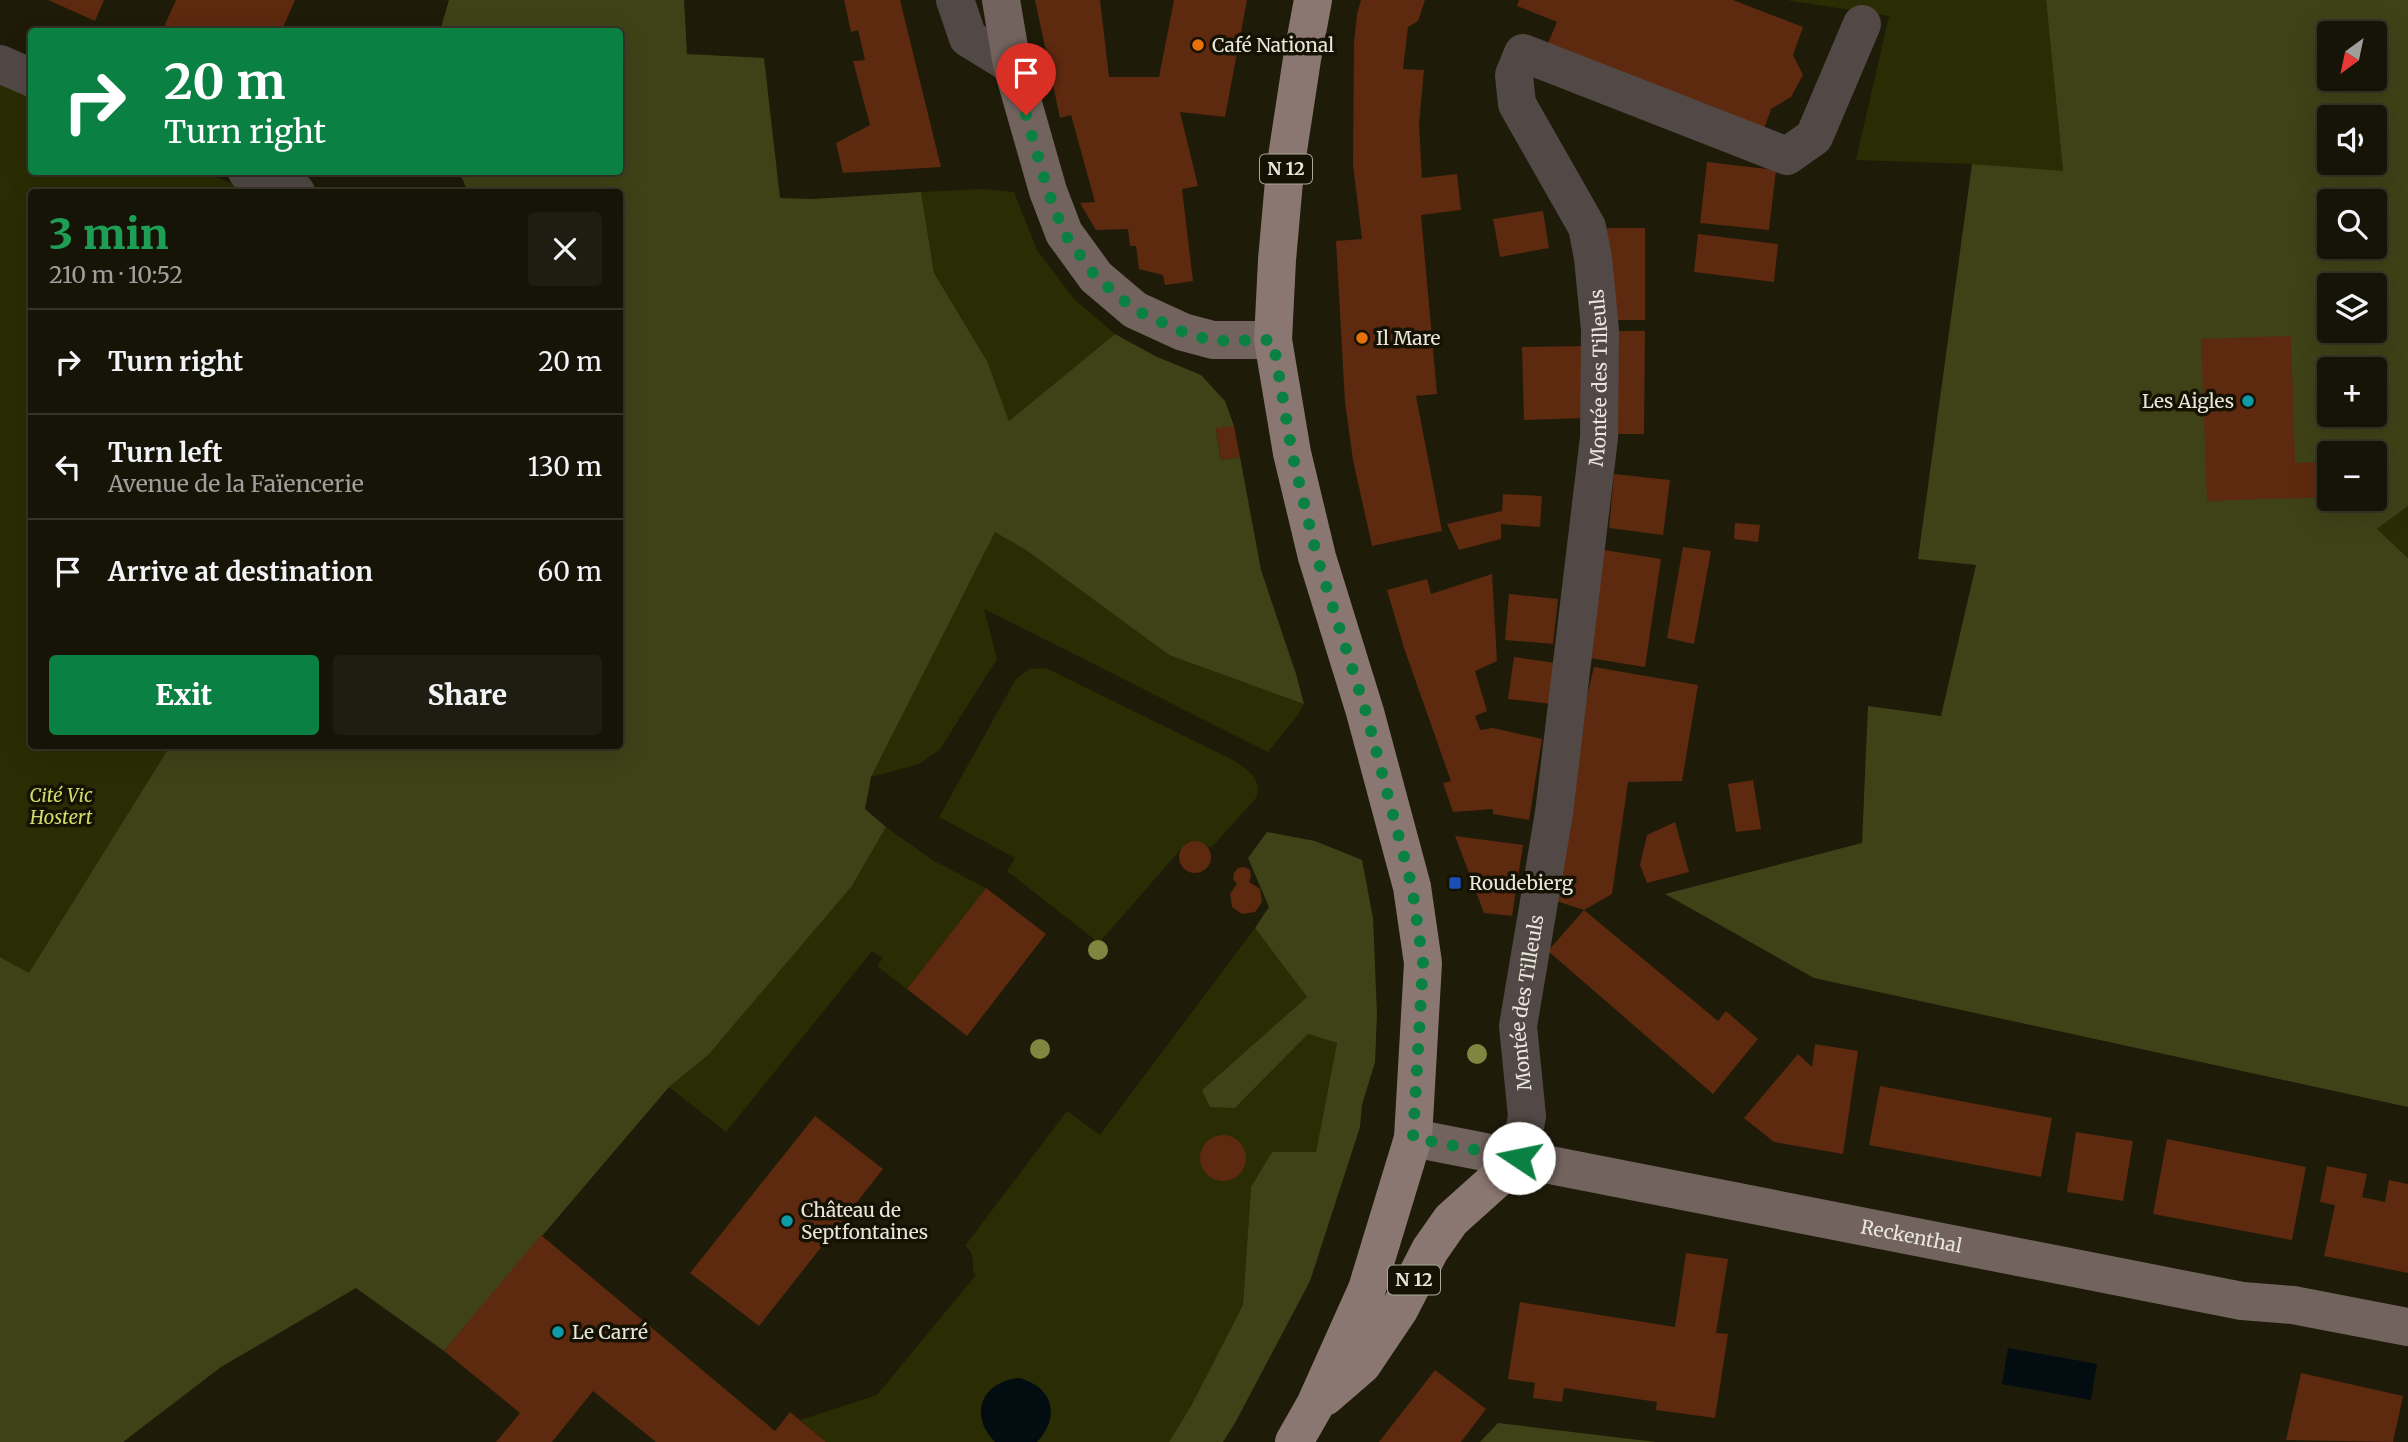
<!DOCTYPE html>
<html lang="en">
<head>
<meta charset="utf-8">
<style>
	body { margin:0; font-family:Merriweather,serif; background:#1f1d11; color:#f1f3f6; height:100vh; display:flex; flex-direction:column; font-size:26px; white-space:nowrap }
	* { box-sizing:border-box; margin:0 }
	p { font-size:23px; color:#9e9e9b }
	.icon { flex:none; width:38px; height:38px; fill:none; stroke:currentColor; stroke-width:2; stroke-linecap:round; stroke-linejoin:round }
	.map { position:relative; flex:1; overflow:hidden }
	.details { position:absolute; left:28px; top:189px; width:595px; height:560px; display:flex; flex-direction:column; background:#161407; border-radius:7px; box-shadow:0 7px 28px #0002,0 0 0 2px #353328 }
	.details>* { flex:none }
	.banner { position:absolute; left:28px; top:28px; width:595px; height:147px; border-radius:7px; box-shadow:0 7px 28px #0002,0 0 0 2px #353328; background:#0b8043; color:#fff; overflow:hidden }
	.needle { width:46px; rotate:213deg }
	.buttons { position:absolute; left:2317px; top:21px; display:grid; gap:14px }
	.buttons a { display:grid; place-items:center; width:70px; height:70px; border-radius:7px; background:#161407; box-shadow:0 7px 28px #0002,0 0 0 2px #353328; font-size:35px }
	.pin { position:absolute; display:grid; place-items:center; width:60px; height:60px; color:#fff; margin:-72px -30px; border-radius:50% 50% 50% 0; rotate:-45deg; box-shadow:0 0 7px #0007 }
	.pin .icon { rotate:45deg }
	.me { position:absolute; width:77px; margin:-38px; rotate:281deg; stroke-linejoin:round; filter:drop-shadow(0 0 5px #0008) }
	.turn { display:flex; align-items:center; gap:24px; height:147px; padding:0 21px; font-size:32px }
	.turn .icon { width:91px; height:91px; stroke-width:2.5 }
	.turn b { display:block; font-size:49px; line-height:60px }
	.round { display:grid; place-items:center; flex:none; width:74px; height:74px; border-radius:7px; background:#1f1d11 }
	.summary { display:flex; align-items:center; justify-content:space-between; height:119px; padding:0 21px }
	h1 { font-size:42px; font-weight:800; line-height:52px; color:#1e9e55 }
	.primary-button { display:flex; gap:14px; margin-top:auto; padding:14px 21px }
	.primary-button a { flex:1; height:80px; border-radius:7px; background:#0b8043; color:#fff; font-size:28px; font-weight:800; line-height:80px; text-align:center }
	.primary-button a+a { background:#1f1d11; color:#f1f3f6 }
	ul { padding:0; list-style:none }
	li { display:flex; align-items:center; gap:21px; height:105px; padding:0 21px; border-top:2px solid #353328 }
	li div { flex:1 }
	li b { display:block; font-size:26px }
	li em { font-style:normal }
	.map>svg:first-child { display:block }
	.green { fill:#2a2d03 }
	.forest { fill:#3f4217; fill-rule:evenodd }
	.water { fill:#020c11 }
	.building { fill:#5d290f }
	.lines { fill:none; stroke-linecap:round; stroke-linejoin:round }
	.minor { stroke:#524946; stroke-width:38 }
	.secondary { stroke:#72635e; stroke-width:38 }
	.primary { stroke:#8a7771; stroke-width:38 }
	.tree { fill:#80853f }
	.route { stroke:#0b8043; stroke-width:12; stroke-dasharray:0 21.6 }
	.food-dot { fill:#e8710a; stroke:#151203; stroke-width:2.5 }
	.culture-dot { fill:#0f9aa8; stroke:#151203; stroke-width:2.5 }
	.transit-dot { fill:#1a4fb4; stroke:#151203; stroke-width:2.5 }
	.labels { text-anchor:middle; stroke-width:7; stroke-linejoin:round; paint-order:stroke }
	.shield { fill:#151203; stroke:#a9a79b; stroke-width:2 }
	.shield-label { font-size:18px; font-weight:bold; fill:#e9e7dc }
	.poi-label { font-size:19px; fill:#e9e7dc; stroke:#151203; text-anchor:start }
	.street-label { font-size:19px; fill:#e9e7dc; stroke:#151203 }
	.park-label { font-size:19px; font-style:italic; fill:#d1db6b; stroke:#151203 }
</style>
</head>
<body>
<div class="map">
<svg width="2408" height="1442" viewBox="0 0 2408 1442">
	<rect width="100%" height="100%" fill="#1e1b09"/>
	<path class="green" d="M1786 0H2046L2063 172 1972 164 1856 160 1889 16Z
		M0 83 31 97 32 172H204L252 192H32V746H170L29 974 0 957Z
		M982 189 1014 192 1037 250 1074 299 1115 334 1009 421 987 361 934 273 921 192Z
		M2408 506V558L2377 529Z
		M995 531 1026 550 1169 655 1304 704 1297 716 1268 752 984 609 997 659 940 749 919 764 871 777Z
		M1046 668 1233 760C1247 770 1263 778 1256 798L1211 848 1198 841 1187 842 1099 943 1007 871 1015 858 939 817 1016 679 1029 669Z
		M886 827 934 861 986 888 907 989 877 966 883 958 872 951 726 1132 669 1087 708 1054 852 886Z
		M1255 928 1307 997 1202 1090 1235 1108 1308 1034 1337 1043 1316 1153 1272 1152 1251 1187 1243 1305 1191 1406 1169 1442H826L800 1420 877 1395 976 1275 973 1272C974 1263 973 1251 965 1246L1067 1111 1100 1135Z"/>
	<path class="forest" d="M449 0H684L687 54 764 58 780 198 813 199 921 192 934 273 987 361 1009 421 1115 334 1155 356 1201 375 1225 401 1234 426 1216 429 1221 460 1240 457 1261 570 1296 674 1304 704 1169 655 1026 550 995 532 871 777 865 809 886 827 852 886 708 1055 669 1087 444 1351 356 1288 221 1367 123 1442H0V957L29 973 170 746H620V192H468L462 178 449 172H620V32L440 31Z
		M2046 0H2408V506L2377 529 2408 558V1107L1814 978 1665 894 1862 843 1868 706 1941 716 1976 565 1918 559 1972 164 2063 171ZM2329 33H2375V79H2329ZM2329 117H2375V163H2329ZM2329 201H2375V247H2329ZM2329 285H2375V331H2329ZM2329 369H2375V415H2329ZM2329 453H2375V499H2329Z
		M1267 832 1315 841 1362 860 1373 918 1377 1015 1375 1062 1362 1105 1360 1127 1310 1281 1235 1423 1223 1442H1169L1191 1406 1243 1305 1251 1187 1272 1152H1316L1337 1043 1308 1034 1235 1108 1210 1107 1202 1090 1307 997 1255 928 1269 907 1248 858Z
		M1498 1423 1656 1442H1480Z"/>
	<path class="water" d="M2008 1348 2097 1364 2091 1400 2002 1384Z
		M1019 1378C1053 1387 1061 1416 1037 1442H995C968 1414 982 1382 1019 1378Z"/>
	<path class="building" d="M48 0H104L95 21Z
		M176 0H295L281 32H164L162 31Z
		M844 0H900L941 167 843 173 836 143 870 125 853 61 865 60 858 30 851 32Z
		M1035 0H1100L1109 77H1159L1174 0H1247L1225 117 1180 112 1198 186 1182 189 1193 281 1165 285 1163 275 1139 269 1136 246H1130L1128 229 1096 230 1080 203 1095 202 1071 115 1060 118Z
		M1361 0H1425L1418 21 1408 27 1403 69 1424 70 1419 124 1422 178 1457 174 1461 210 1421 215 1437 394 1416 396 1442 531 1372 546 1353 460 1345 402 1336 241 1362 239 1353 165 1354 43 1357 14Z
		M1519 0H1733L1803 27 1793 55 1803 75 1791 97 1771 109 1764 129 1548 43 1557 22 1517 6Z
		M1707 162 1776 170 1769 230 1700 223Z
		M1543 211 1549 248 1500 257 1493 219Z
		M1607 228H1645V320H1607Z
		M1698 234 1778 244 1774 282 1694 272Z
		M1611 331H1645L1644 434H1611Z
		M2291 336 2295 463 2329 462V497L2207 501 2201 339Z
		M1587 346 1589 418 1524 420 1522 347Z
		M1234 426 1240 457 1221 460 1216 428Z
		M1614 474 1670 480 1663 535 1609 528Z
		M1503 494 1542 496 1540 527 1501 524V539L1459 550 1447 524 1502 511Z
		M1735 523 1760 525 1758 542 1734 539Z
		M1683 547 1711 551 1694 644 1667 638Z
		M1604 550 1661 559 1645 667 1589 658Z
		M1492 574 1497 661 1475 671 1487 711 1475 716 1480 730 1493 728 1542 739 1529 820 1493 814V809L1453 812 1443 783 1451 781 1404 648 1387 590 1427 579 1431 594Z
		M1509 594 1558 599 1553 644 1505 640Z
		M1514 657 1556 663 1551 704 1508 699Z
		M1594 667 1698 685 1682 781 1628 782 1612 894 1584 910 1718 1021 1726 1011 1758 1039 1713 1094 1548 951 1584 910 1550 899 1580 725Z
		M1753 780 1761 829 1736 832 1728 784Z
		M1675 822 1689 872 1647 883 1640 865 1647 835Z
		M1455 836 1523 845 1512 916 1484 913Z
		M1179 857a16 16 0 1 1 32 0a16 16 0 1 1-32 0Z
		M1244 867 1250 870 1251 876 1249 882 1260 889 1262 902 1255 912 1242 914 1232 907 1230 894 1237 884 1233 879 1234 873 1238 868Z
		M986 888 1046 934 967 1036 907 989Z
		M1815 1044 1858 1051 1843 1154 1774 1142 1744 1118 1798 1054 1812 1067Z
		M1880 1086 2052 1118 2041 1177 1869 1145Z
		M815 1116 883 1169 759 1326 690 1273Z
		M2076 1132 2133 1141 2123 1201 2067 1192Z
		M1200 1158a23 23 0 1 1 46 0a23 23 0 1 1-46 0Z
		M2167 1139 2306 1167 2292 1240 2153 1214Z
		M2327 1166 2367 1174 2362 1197 2385 1202 2389 1180 2408 1184V1273L2324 1256 2335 1205 2320 1202Z
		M541 1235 775 1431 790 1412 826 1442H656L593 1391 552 1442H496L520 1413 444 1351Z
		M1686 1253 1728 1259 1716 1333 1728 1334 1715 1418 1656 1410 1657 1402 1564 1388 1562 1402 1533 1398 1535 1383 1508 1379 1520 1302 1675 1327Z
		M1435 1370 1486 1409 1461 1442H1379Z
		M2301 1373 2403 1396 2393 1442 2286 1440Z"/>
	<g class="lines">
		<g class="minor">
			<path d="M955 0 968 38 1012 65"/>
			<path d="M0 64 32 78"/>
			<path d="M247 172 296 192"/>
			<path id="s1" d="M1519 1159 1527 1116 1518 1026 1554 813 1599 438 1600 330 1593 258 1587 227 1517 104 1514 75 1523 53 1787 156 1814 137 1862 24"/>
		</g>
		<g class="secondary">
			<path d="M1001 0 1012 65 1048 191 1064 233 1096 277 1135 310 1183 332 1213 340H1273"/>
			<path id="s2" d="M1413 1138 2242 1301 2293 1305 2408 1327"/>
		</g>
		<path class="primary" d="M1325 1397 1362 1365 1399 1310 1430 1250 1451 1220 1519 1159
			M1294 1442 1315 1405 1367 1289 1413 1138 1423 963 1412 887 1365 712 1317 557 1292 453 1273 340 1277 260 1285 170 1302 59 1313 0"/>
	</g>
	<g class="tree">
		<circle cx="1098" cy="950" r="10"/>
		<circle cx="1040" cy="1049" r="10"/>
		<circle cx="1477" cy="1054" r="10"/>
	</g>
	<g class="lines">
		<path class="route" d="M1026 115 1048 191 1064 233 1096 277 1135 310 1183 332 1213 341 1273 340 1292 453 1317 557 1366 712 1412 887 1423 963 1413 1138 1519 1158"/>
	</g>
	<g class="food-dot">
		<circle cx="1198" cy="45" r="7"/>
		<circle cx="1362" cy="338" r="7"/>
	</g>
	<g class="culture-dot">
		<circle cx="2248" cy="401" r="7"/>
		<circle cx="787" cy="1221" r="7"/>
		<circle cx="558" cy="1332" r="7"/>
	</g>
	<rect class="transit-dot" x="1448" y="876" width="14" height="14" rx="3.5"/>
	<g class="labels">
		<g class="shield">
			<rect x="1260" y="154.5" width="52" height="29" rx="5"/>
			<rect x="1388" y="1265.5" width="52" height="29" rx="5"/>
		</g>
		<g class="shield-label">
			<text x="1286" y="175">N 12</text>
			<text x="1414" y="1286">N 12</text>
		</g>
		<g class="poi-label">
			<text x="1212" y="52">Café National</text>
			<text x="1376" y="345">Il Mare</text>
			<text x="2234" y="408" text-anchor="end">Les Aigles</text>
			<text x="1469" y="890">Roudebierg</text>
			<text x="801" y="1217">Château de<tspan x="801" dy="22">Septfontaines</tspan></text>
			<text x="572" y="1339">Le Carré</text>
		</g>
		<g class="street-label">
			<text dy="7" stroke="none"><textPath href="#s1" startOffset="788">Montée des Tilleuls</textPath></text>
			<text dy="7" stroke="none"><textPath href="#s1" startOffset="158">Montée des Tilleuls</textPath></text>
			<text dy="7" stroke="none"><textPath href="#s2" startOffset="508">Reckenthal</textPath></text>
		</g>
		<g class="park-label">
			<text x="61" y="802">Cité Vic<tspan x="61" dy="22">Hostert</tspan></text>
		</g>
	</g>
</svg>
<div class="buttons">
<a><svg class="needle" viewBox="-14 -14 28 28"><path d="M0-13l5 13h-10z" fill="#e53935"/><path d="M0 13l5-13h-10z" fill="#9e9e9b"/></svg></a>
<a><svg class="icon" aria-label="sound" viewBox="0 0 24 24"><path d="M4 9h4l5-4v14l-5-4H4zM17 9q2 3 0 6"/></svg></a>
<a><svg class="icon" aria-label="search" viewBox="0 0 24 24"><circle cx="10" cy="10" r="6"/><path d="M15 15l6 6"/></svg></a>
<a><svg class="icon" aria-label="layers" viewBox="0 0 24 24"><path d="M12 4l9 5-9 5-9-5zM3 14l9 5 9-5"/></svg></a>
<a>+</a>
<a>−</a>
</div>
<div class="pin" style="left:1026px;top:115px;background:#d93025"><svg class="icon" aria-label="arrive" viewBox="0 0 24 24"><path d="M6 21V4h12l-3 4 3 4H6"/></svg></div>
<svg class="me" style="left:1519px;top:1158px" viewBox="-20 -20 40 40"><circle r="19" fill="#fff"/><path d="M0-13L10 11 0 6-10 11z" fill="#0b8043"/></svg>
<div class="banner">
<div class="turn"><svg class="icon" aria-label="right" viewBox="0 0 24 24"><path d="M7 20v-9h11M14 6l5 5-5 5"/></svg><div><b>20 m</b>Turn right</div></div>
</div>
<section class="details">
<div class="summary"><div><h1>3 min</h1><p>210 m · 10:52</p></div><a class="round"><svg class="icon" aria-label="close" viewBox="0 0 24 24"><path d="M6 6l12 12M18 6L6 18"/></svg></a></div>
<ul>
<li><svg class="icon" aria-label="right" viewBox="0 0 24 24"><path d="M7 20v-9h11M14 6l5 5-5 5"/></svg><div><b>Turn right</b></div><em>20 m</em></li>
<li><svg class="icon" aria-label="left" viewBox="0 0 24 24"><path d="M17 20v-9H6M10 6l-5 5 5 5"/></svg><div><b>Turn left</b><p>Avenue de la Faïencerie</p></div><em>130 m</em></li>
<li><svg class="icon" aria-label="arrive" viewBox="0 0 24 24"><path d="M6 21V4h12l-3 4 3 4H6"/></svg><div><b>Arrive at destination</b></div><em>60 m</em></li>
</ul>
<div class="primary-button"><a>Exit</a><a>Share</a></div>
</section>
</div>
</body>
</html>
